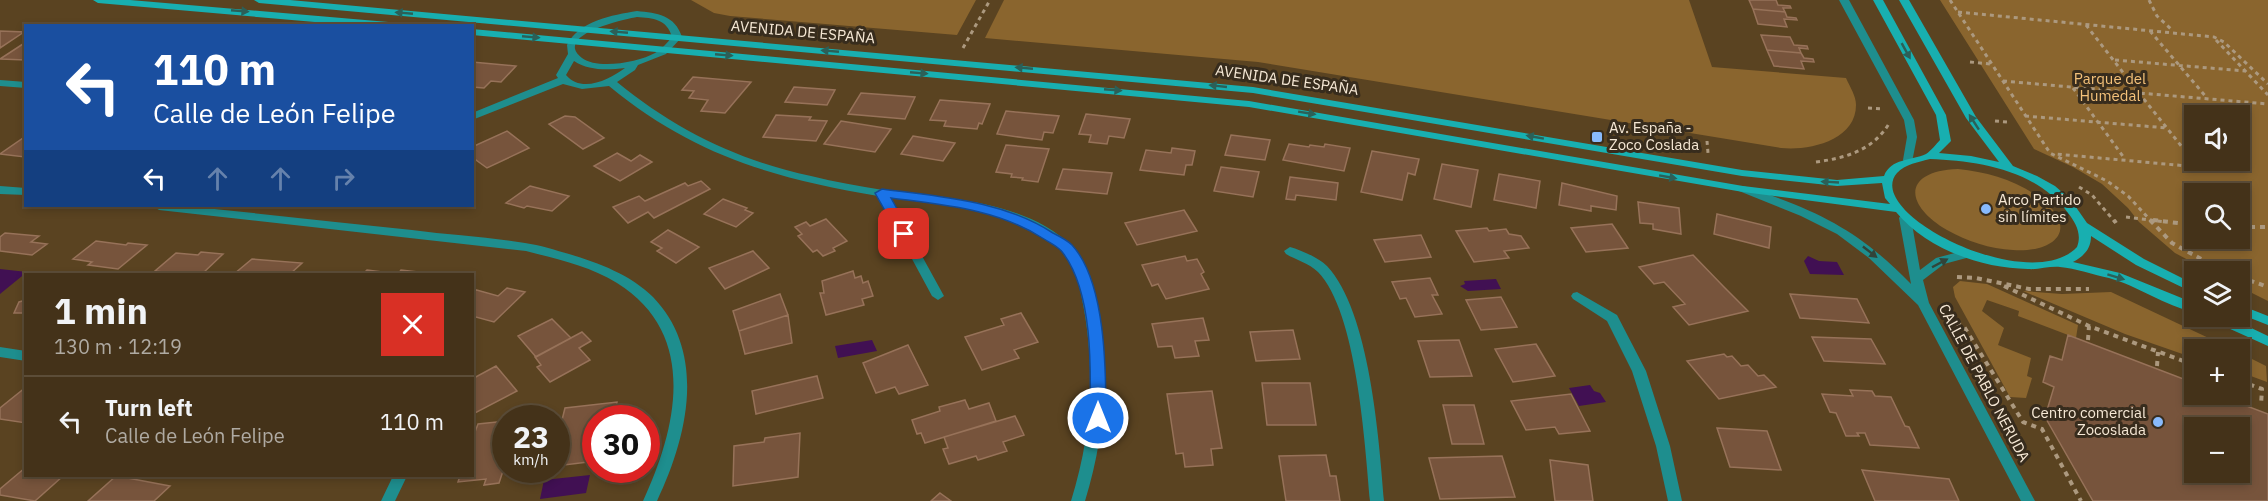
<!DOCTYPE html>
<html lang="en">
<head>
<meta charset="utf-8">
<style>
	body { margin:0; font-family:"IBM Plex Sans",sans-serif; background:#4b3a22; color:#f1f3f6; height:100vh; display:flex; flex-direction:column; font-size:22px; white-space:nowrap }
	* { box-sizing:border-box; margin:0 }
	p { font-size:20px; color:#afaaa2 }
	.icon { flex:none; width:33px; height:33px; fill:none; stroke:currentColor; stroke-width:2; stroke-linecap:round; stroke-linejoin:round }
	.map { position:relative; flex:1; overflow:hidden }
	.drawer { position:absolute; left:24px; top:273px; width:450px; height:204px; display:flex; flex-direction:column; background:#443219; border-radius:0px; box-shadow:0 3px 9px #0003,0 0 0 2px #5c4d38 }
	.drawer>* { flex:none }
	.guide { position:absolute; left:24px; top:24px; width:450px; height:183px; border-radius:0px; box-shadow:0 3px 9px #0003,0 0 0 2px #5c4d38; background:#1a4fa0; color:#fff; overflow:hidden }
	.tools { position:absolute; left:2184px; top:105px; display:grid; gap:12px }
	.tools a { display:grid; place-items:center; width:66px; height:66px; border-radius:0px; background:#443219; box-shadow:0 3px 9px #0003,0 0 0 2px #5c4d38; font-size:30px }
	.speed { position:absolute; left:492px; top:405px; display:flex; gap:12px; font-size:30px; font-weight:700; text-align:center }
	.speed>* { display:grid; place-content:center; width:78px; height:78px; border-radius:50%; background:#443219; box-shadow:0 3px 9px #0003,0 0 0 2px #5c4d38; line-height:1 }
	.speed small { font-size:15px; font-weight:400 }
	.speed .limit { border:9px solid #d22; background:#fff; color:#111 }
	.pin { position:absolute; display:grid; place-items:center; width:51px; height:51px; color:#fff; margin:-26px; border-radius:12px; box-shadow:0 3px 9px #0006 }
	.me { position:absolute; width:66px; margin:-33px; rotate:0deg; stroke-linejoin:round; filter:drop-shadow(0 0 4px #0008) }
	.turn { display:flex; align-items:center; gap:21px; height:126px; padding:0 30px; font-size:27px }
	.turn .icon { width:78px; height:78px; stroke-width:2.5 }
	.turn b { display:block; font-size:42px; line-height:51px }
	.lanes { display:flex; align-items:center; height:57px; padding:0 30px; background:#0003; justify-content:center; gap:30px; direction:ltr }
	.lanes .off { opacity:.35 }
	.round { display:grid; place-items:center; flex:none; width:63px; height:63px; border-radius:0px; background:#4b3a22 }
	.head { display:flex; align-items:center; justify-content:space-between; height:102px; padding:0 30px }
	h1 { font-size:36px; font-weight:700; line-height:45px }
	ul { padding:0; list-style:none }
	li { display:flex; align-items:center; gap:18px; height:90px; padding:0 30px; border-top:2px solid #5c4d38 }
	li div { flex:1 }
	li b { display:block; font-size:22px }
	li em { font-style:normal }
	.map>svg:first-child { display:block }
	.green { fill:#8a652e; fill-rule:evenodd }
	.water { fill:#411053 }
	.building { fill:#77543c; stroke:#977259; stroke-width:1.5; fill-rule:evenodd }
	.lines { fill:none; stroke-linecap:round; stroke-linejoin:round }
	.path-far1 { stroke:#ac997f; stroke-width:3; stroke-dasharray:4 4; stroke-linecap:butt }
	.path { stroke:#ac997f; stroke-width:4; stroke-dasharray:5 5; stroke-linecap:butt }
	.street { fill:#1e8e8e; fill-rule:evenodd }
	.secondary { fill:#18afb0; fill-rule:evenodd }
	.oneway { fill:#2b6058 }
	.oneway2 { fill:#314439 }
	.route { fill:#1a73e8; stroke:#114b97; stroke-width:1.5 }
	.poi-dot { fill:#88bafc; stroke:#372c1d; stroke-width:2 }
	.labels { text-anchor:middle; stroke-width:6; stroke-linejoin:round; paint-order:stroke }
	.street-label { font-size:15px; fill:#f6e8d5; stroke:#372c1d }
	.park-label { font-size:15px; fill:#f5c27a; stroke:#372c1d }
	.poi-label { font-size:15px; fill:#f6e8d5; stroke:#372c1d; text-anchor:start }
</style>
</head>
<body>
<div class="map">
<svg width="2268" height="501" viewBox="0 0 2268 501">
	<rect width="100%" height="100%" fill="#5a4321"/>
	<path class="green" d="M691 0H976L957 35 730 16 714 13Z
		M1004 0H1689L1712 67 1846 78C1850 87 1856 96 1856 105 1856 141 1808 151 1781 148L1258 62 985 38Z
		M1940 0H2268V301L2240 287V272L2209 271 2175 253 2139 222 2128 208 2102 184 2073 167 2034 149ZM2194 116H2240V160H2194ZM2194 194H2240V238H2194Z
		M1958 169C1987 172 2016 180 2040 198 2081 229 2054 253 2013 250 1990 249 1967 241 1947 230 1904 205 1902 171 1958 169Z
		M1960 281 1987 284 2078 325 2076 338 2018 316 2019 311 1987 300 1982 311 2004 328 1998 345 2031 358 2027 376 2032 378 2026 398 2010 397 1955 297 1953 287Z
		M2023 291 2062 294 2111 292 2232 349 2194 350V358L2125 334Z
		M2240 353 2266 366 2267 382 2240 372Z"/>
	<path class="water" d="M1808 256 1819 261 1837 262 1844 275 1810 274 1804 261Z
		M0 269 27 272 0 294Z
		M1496 279 1501 289 1468 291 1460 286 1465 284 1464 281Z
		M872 340 877 351 838 358 835 346Z
		M1590 385 1594 391 1600 393 1606 402 1579 406 1569 388Z
		M590 475 586 493 540 499 544 480Z"/>
	<path class="building" d="M1749 0H1776L1778 5 1790 6 1791 8H1783L1785 12 1753 9Z
		M1753 9 1785 12 1787 17 1796 18 1797 20 1784 19 1787 27 1758 24Z
		M0 31 24 32 0 48Z
		M1761 35 1790 37 1794 45 1807 46 1808 49 1799 48 1801 53 1767 50Z
		M26 42V60L0 59Z
		M1767 50 1801 53 1804 58 1813 59 1814 62 1801 61 1804 69 1774 66Z
		M472 62 516 66 501 82 491 81 484 88 472 87Z
		M693 77 751 82 725 113 701 111 708 100 689 98 694 91 682 90Z
		M794 87 835 90 827 105 785 102Z
		M861 93 915 97 905 119 848 114Z
		M940 100 990 104 982 124 979 123 977 129 944 126 946 121 930 120Z
		M1006 111 1059 116 1053 133 1044 132 1042 140 1026 138 997 134Z
		M1086 114 1130 119 1124 138 1109 136 1107 144 1089 142 1091 135 1079 134Z
		M776 115 811 117 809 120 827 121 816 141 763 137Z
		M565 116 575 117 604 138 583 149 549 124Z
		M841 121 891 129 875 152 824 144Z
		M507 131 529 148 487 168 472 157V147Z
		M1231 135 1270 140 1265 160 1225 155Z
		M26 136 25 157 0 154Z
		M913 136 955 143 943 161 901 154Z
		M1289 144 1309 147 1310 145 1324 147 1325 144 1350 148 1344 171 1283 160Z
		M1006 145 1049 149 1038 182 1022 180 1023 178 1011 177 1012 174 996 172Z
		M1172 148 1195 151 1192 165H1186L1184 175 1140 170 1146 150 1171 153Z
		M1372 151 1419 159 1415 175 1408 173 1402 200 1361 192Z
		M617 153 631 161 640 155 652 162 620 181 594 166Z
		M1442 164 1478 170 1471 207 1434 199Z
		M1221 167 1259 172 1253 197 1214 191Z
		M1063 169 1112 173 1107 194 1056 189Z
		M1499 174 1540 181 1536 208 1494 200Z
		M1290 177 1338 183 1336 200 1296 195 1295 200 1286 199Z
		M701 181 710 189 654 218 648 212 628 223 613 207 639 196 645 201 685 183 688 186Z
		M1562 183 1617 196 1616 210 1591 206V211L1559 205Z
		M530 186 569 196 552 211 527 206 524 208 506 203Z
		M723 199 747 208 745 210 753 213 736 227 704 214Z
		M1638 202 1679 208 1681 234 1653 229V224L1640 223Z
		M1184 210 1197 231 1137 245 1125 223Z
		M1717 214 1771 227 1769 248 1714 234Z
		M826 219 847 241 833 248 835 251 823 256 817 250 813 252 798 236 802 234 795 227 806 222 810 226Z
		M1612 224 1628 248 1586 252 1571 228Z
		M1487 228 1489 231 1506 229 1509 234 1521 236 1529 248 1504 251 1509 258 1474 262 1456 231Z
		M668 230 699 247 676 263 657 251 662 248 651 242Z
		M5 233 39 236 31 242 47 244 32 255 0 251V237Z
		M1421 235 1431 257 1385 262 1374 240Z
		M96 241 126 245 128 243 147 245 118 269 88 265 92 262 73 259Z
		M753 251 769 268 725 289 709 268Z
		M201 252 223 254 202 274H162L164 272 155 271 176 253 198 255Z
		M1693 255 1724 287 1748 311 1689 325 1673 307 1685 304 1664 282 1654 284 1639 267Z
		M1185 256 1187 261 1197 259 1204 272 1201 274 1209 289 1166 299 1158 284 1152 286 1142 265Z
		M252 259 302 263 290 274H234Z
		M367 270 398 274 401 270 419 272 417 274H363Z
		M853 271 855 278 861 276 863 283 868 281 873 296 862 299 864 305 826 315 820 293H824L822 281Z
		M1430 278 1438 295H1432L1442 314 1415 317 1406 298 1400 299 1392 282Z
		M507 288 525 292 494 322 472 316 473 289 498 296Z
		M780 294 788 315 739 331 733 311Z
		M1790 294 1857 299 1869 323 1800 318Z
		M1501 297 1517 327 1481 330 1466 300Z
		M26 300V313H14L19 302Z
		M1021 313 1038 342 1014 350 1019 358 982 370 965 337 1004 325 1001 319Z
		M788 315 792 343 745 354 739 331Z
		M1203 318 1209 340 1195 341 1199 356 1175 358 1172 346 1158 347 1152 324Z
		M552 319 571 338 536 357 518 336Z
		M1293 330 1300 359 1256 361 1250 332Z
		M582 332 591 341 579 348 590 360 550 382 537 367 541 365 535 357Z
		M2068 335 2194 383V394H2226L2244 401V405L2268 414V501H2093L2045 417 2054 387 2043 382 2050 356 2062 360ZM2194 428H2240V472H2194Z
		M1812 337 1871 339 1885 364 1824 361Z
		M1459 340 1472 376 1430 377 1418 341Z
		M1536 344 1555 376 1513 382 1495 349Z
		M908 345 928 385 899 394 895 387 876 393 863 363Z
		M1724 354 1727 357 1732 356 1741 366 1748 365 1758 376 1764 375 1776 387 1719 399 1687 361Z
		M496 366 517 391 475 413 472 412V379Z
		M817 376 823 398 756 414 752 391Z
		M1262 383H1310L1316 425H1267Z
		M26 387V423L0 419V408Z
		M1850 390 1872 391 1875 396 1891 397 1905 426 1909 427 1919 448 1870 445 1865 433H1857L1859 436H1846L1836 413 1830 412 1822 394 1853 396Z
		M1212 391 1222 448 1211 449 1213 465 1185 467 1183 453 1176 454 1167 394Z
		M1571 394 1590 431 1559 434 1555 427 1526 430 1511 401Z
		M965 400 969 409 989 403 996 421 925 443 921 433 917 434 912 420 940 411 939 407Z
		M617 402 615 418H596V461L556 466V425L561 424 565 408Z
		M1443 405H1474L1484 444H1452Z
		M1015 416 1024 435 1003 442 1007 451 978 460 976 456 949 464 943 449 948 448 944 437Z
		M506 421V462L499 483 484 485 486 479 458 482 460 476H472V440L478 424Z
		M1717 428 1767 431 1781 470 1730 467Z
		M800 433 798 477 733 486 734 446 764 442 765 438Z
		M1326 455 1330 476H1336L1340 501H1286L1279 456Z
		M1502 456 1515 497 1440 499 1429 458Z
		M1550 460 1588 465 1593 501H1555Z
		M26 467V476H63L35 501 0 495V489Z
		M1862 470 1949 479 1959 501H1875Z
		M116 476H117L170 486 154 501H88Z
		M940 493 951 501H931Z"/>
	<g class="lines">
		<path class="path-far1" d="M1950 0 2050 153 2107 181 2128 196 2152 222
			M2149 0 2157 16 2171 29
			M1958 12 2214 37 2224 42 2268 84
			M2086 25 2139 93 2268 104
			M2150 31 2207 98
			M2216 40 2268 95
			M963 48 990 0
			M2115 60 2245 71
			M1970 62 1991 64
			M2003 81 2139 93 2198 167 2056 154
			M2073 88 2125 159
			M1868 108 1883 109
			M2025 116 2167 128
			M1995 121 2007 122
			M1707 141 1708 153
			M1816 162C1846 158 1874 150 1890 122
			M2079 187 2092 195 2115 222
			M2126 217 2166 222"/>
		<path class="path" d="M2114 220 2116 223
			M2150 220 2172 243 2225 272
			M2153 220 2194 225
			M2240 227H2268
			M1957 277 1976 278 2029 289H2089
			M2240 277 2268 287
			M2004 286 2089 326 2194 365
			M1956 324 1963 325 2023 422 2042 429 2081 501
			M2088 340 2089 326
			M2157 366 2158 352
			M2240 381 2262 389 2261 405"/>
		<path class="street" d="M1839 0H1849L1914 120 1917 137 1912 162H1904L1903 160 1907 137 1904 120Z
			M637 11C657 13 675 15 682 37L666 54 638 65 635 70 617 82C674 129 739 161 811 176 835 182 859 186 883 190 945 199 1023 199 1072 246 1087 260 1092 284 1096 304 1110 371 1105 436 1085 501H1071C1092 434 1096 368 1082 299 1079 283 1075 261 1062 250 1015 208 949 205 890 198L944 296 938 300 932 296 878 196C772 178 693 155 609 86L582 89 563 84 472 120V113L558 78 556 75 568 54 567 45C579 21 612 15 637 11ZM637 17C653 18 667 19 672 37 667 43 662 49 655 53 639 62 598 70 582 58 552 35 625 19 637 17ZM574 61C589 71 608 70 625 68 610 79 582 94 566 75Z
			M0 80 26 82V88L0 86Z
			M0 186 26 188V195L0 194Z
			M1743 186C1755 189 1767 194 1778 198 1835 219 1869 241 1911 284L1899 218 1901 215 1905 214 1911 218 1920 270 1936 258 1966 250 1970 251 1972 254 1970 257 1944 264 1923 280 1929 303 2035 501H2021L1918 305 1869 258 1837 234 1801 216 1739 191 1737 189 1739 187Z
			M153 206H187C262 214 337 222 412 230 450 235 488 237 525 243 540 245 555 250 569 254 599 263 631 275 653 297 708 354 687 438 657 501H643C677 428 699 334 617 283 590 266 556 259 526 251L159 210Z
			M1290 247C1301 250 1319 258 1327 266 1370 312 1379 439 1384 501H1370C1365 445 1357 312 1318 272 1309 263 1296 260 1286 254L1284 251Z
			M1577 292 1617 315 1646 371 1670 446 1682 501H1668L1656 446 1632 371 1607 321 1573 299 1571 296 1573 293Z
			M0 347 26 351V361L0 357Z
			M393 476H407L395 501H381Z"/>
		<path class="secondary" d="M93 0H130L400 23 404 26H361L98 3Z
			M254 0H290L1253 87 1742 170 1837 180 1884 176C1891 158 1911 161 1926 154 1931 151 1936 144 1940 140L1936 115 1873 0H1883L1946 115 1951 141 1939 153 1971 156 1999 162 1966 118 1899 0H1909L1976 117 2013 166 2037 176 2055 186 2071 200 2087 223 2144 259 2194 284V293L2136 265 2091 236C2091 249 2084 256 2073 262L2120 273 2194 303V312C2165 306 2138 286 2109 278 2094 275 2075 268 2060 267 2049 266 2038 270 2028 269 1980 268 1927 249 1896 212L1743 192 1249 107 472 35V29L1249 101 1743 186 1890 204 1885 198 1882 183 1837 186 1742 176 1253 93 259 3ZM1930 159C1979 161 2037 170 2068 213 2076 223 2082 234 2077 247 2030 297 1862 213 1897 173 1905 164 1919 162 1930 159Z
			M2240 305 2268 316V325L2240 314Z
			M2207 316H2226L2268 336V346L2208 319Z"/>
	</g>
	<defs><path id="oneway-solid" d="M-6-.8H1V-3.2L6.5 0L1 3.2V.8H-6Z" transform="scale(1.5)"/></defs>
	<g class="oneway">
		<use href="#oneway-solid" transform="translate(240 11) rotate(5)"/>
		<use href="#oneway-solid" transform="translate(404 13) rotate(-175)"/>
		<use href="#oneway-solid" transform="translate(619 32) rotate(-175)"/>
		<use href="#oneway-solid" transform="translate(531 37) rotate(5)"/>
		<use href="#oneway-solid" transform="translate(830 51) rotate(-175)"/>
		<use href="#oneway-solid" transform="translate(1906 51) rotate(61)"/>
		<use href="#oneway-solid" transform="translate(724 55) rotate(5)"/>
		<use href="#oneway-solid" transform="translate(1024 68) rotate(-175)"/>
		<use href="#oneway-solid" transform="translate(919 73) rotate(5)"/>
		<use href="#oneway-solid" transform="translate(1218 86) rotate(-174)"/>
		<use href="#oneway-solid" transform="translate(1113 90) rotate(5)"/>
		<use href="#oneway-solid" transform="translate(1307 113) rotate(9)"/>
		<use href="#oneway-solid" transform="translate(1974 122) rotate(-123)"/>
		<use href="#oneway-solid" transform="translate(1535 137) rotate(-170)"/>
		<use href="#oneway-solid" transform="translate(1668 177) rotate(10)"/>
		<use href="#oneway-solid" transform="translate(1830 182) rotate(-177)"/>
		<use href="#oneway-solid" transform="translate(2116 277) rotate(17)"/>
	</g>
	<g class="oneway2">
		<use href="#oneway-solid" transform="translate(1870 252) rotate(38)"/>
		<use href="#oneway-solid" transform="translate(1940 263) rotate(-28)"/>
	</g>
	<path class="route" d="M882 189C940 197 1002 200 1053 233 1059 236 1067 240 1072 245 1106 282 1106 371 1106 418L1103 422H1092L1090 418C1091 369 1093 293 1063 253 1059 247 1050 243 1044 239 998 209 944 205 891 198L911 234 904 238 900 237 875 193Z"/>
	<g class="poi-dot">
		<rect x="1591" y="131" width="12" height="12" rx="3"/>
		<circle cx="1986" cy="209" r="6"/>
		<circle cx="2158" cy="422" r="6"/>
	</g>
	<g class="labels">
		<g class="street-label">
			<text transform="translate(803 32) rotate(5)" y="5">AVENIDA DE ESPAÑA</text>
			<text transform="translate(1287 80) rotate(8)" y="5">AVENIDA DE ESPAÑA</text>
			<text transform="translate(1984 383) rotate(62)" y="5">CALLE DE PABLO NERUDA</text>
		</g>
		<g class="park-label">
			<text x="2110" y="84">Parque del<tspan x="2110" dy="17">Humedal</tspan></text>
		</g>
		<g class="poi-label">
			<text x="1609" y="133">Av. España -<tspan x="1609" dy="17">Zoco Coslada</tspan></text>
			<text x="1998" y="205">Arco Partido<tspan x="1998" dy="17">sin límites</tspan></text>
			<text x="2146" y="418" text-anchor="end">Centro comercial<tspan x="2146" dy="17">Zocoslada</tspan></text>
		</g>
	</g>
</svg>
<div class="tools">
<a><svg class="icon" aria-label="sound" viewBox="0 0 24 24"><path d="M4 9h4l5-4v14l-5-4H4zM17 9q2 3 0 6"/></svg></a>
<a><svg class="icon" aria-label="search" viewBox="0 0 24 24"><circle cx="10" cy="10" r="6"/><path d="M15 15l6 6"/></svg></a>
<a><svg class="icon" aria-label="layers" viewBox="0 0 24 24"><path d="M12 4l9 5-9 5-9-5zM3 14l9 5 9-5"/></svg></a>
<a>+</a>
<a>−</a>
</div>
<div class="speed"><div>23<small>km/h</small></div><div class="limit">30</div></div>
<div class="pin" style="left:904px;top:234px;background:#d93025"><svg class="icon" aria-label="arrive" viewBox="0 0 24 24"><path d="M6 21V4h12l-3 4 3 4H6"/></svg></div>
<svg class="me" style="left:1098px;top:418px" viewBox="-20 -20 40 40"><circle r="17" fill="#1a73e8" stroke="#fff" stroke-width="3"/><path d="M0-11L8 9 0 5-8 9z" fill="#fff"/></svg>
<div class="guide">
<div class="turn"><svg class="icon" aria-label="left" viewBox="0 0 24 24"><path d="M17 20v-9H6M10 6l-5 5 5 5"/></svg><div><b>110 m</b>Calle de León Felipe</div></div>
<div class="lanes"><svg class="icon" aria-label="left" viewBox="0 0 24 24"><path d="M17 20v-9H6M10 6l-5 5 5 5"/></svg><svg class="icon off" aria-label="ahead" viewBox="0 0 24 24"><path d="M12 20V5M6 11l6-6 6 6"/></svg><svg class="icon off" aria-label="ahead" viewBox="0 0 24 24"><path d="M12 20V5M6 11l6-6 6 6"/></svg><svg class="icon off" aria-label="right" viewBox="0 0 24 24"><path d="M7 20v-9h11M14 6l5 5-5 5"/></svg></div>
</div>
<section class="drawer">
<div class="head"><div><h1>1 min</h1><p>130 m · 12:19</p></div><a class="round" style="background:#d93025;color:#fff"><svg class="icon" aria-label="close" viewBox="0 0 24 24"><path d="M6 6l12 12M18 6L6 18"/></svg></a></div>
<ul>
<li><svg class="icon" aria-label="left" viewBox="0 0 24 24"><path d="M17 20v-9H6M10 6l-5 5 5 5"/></svg><div><b>Turn left</b><p>Calle de León Felipe</p></div><em>110 m</em></li>
</ul>
</section>
</div>
</body>
</html>
